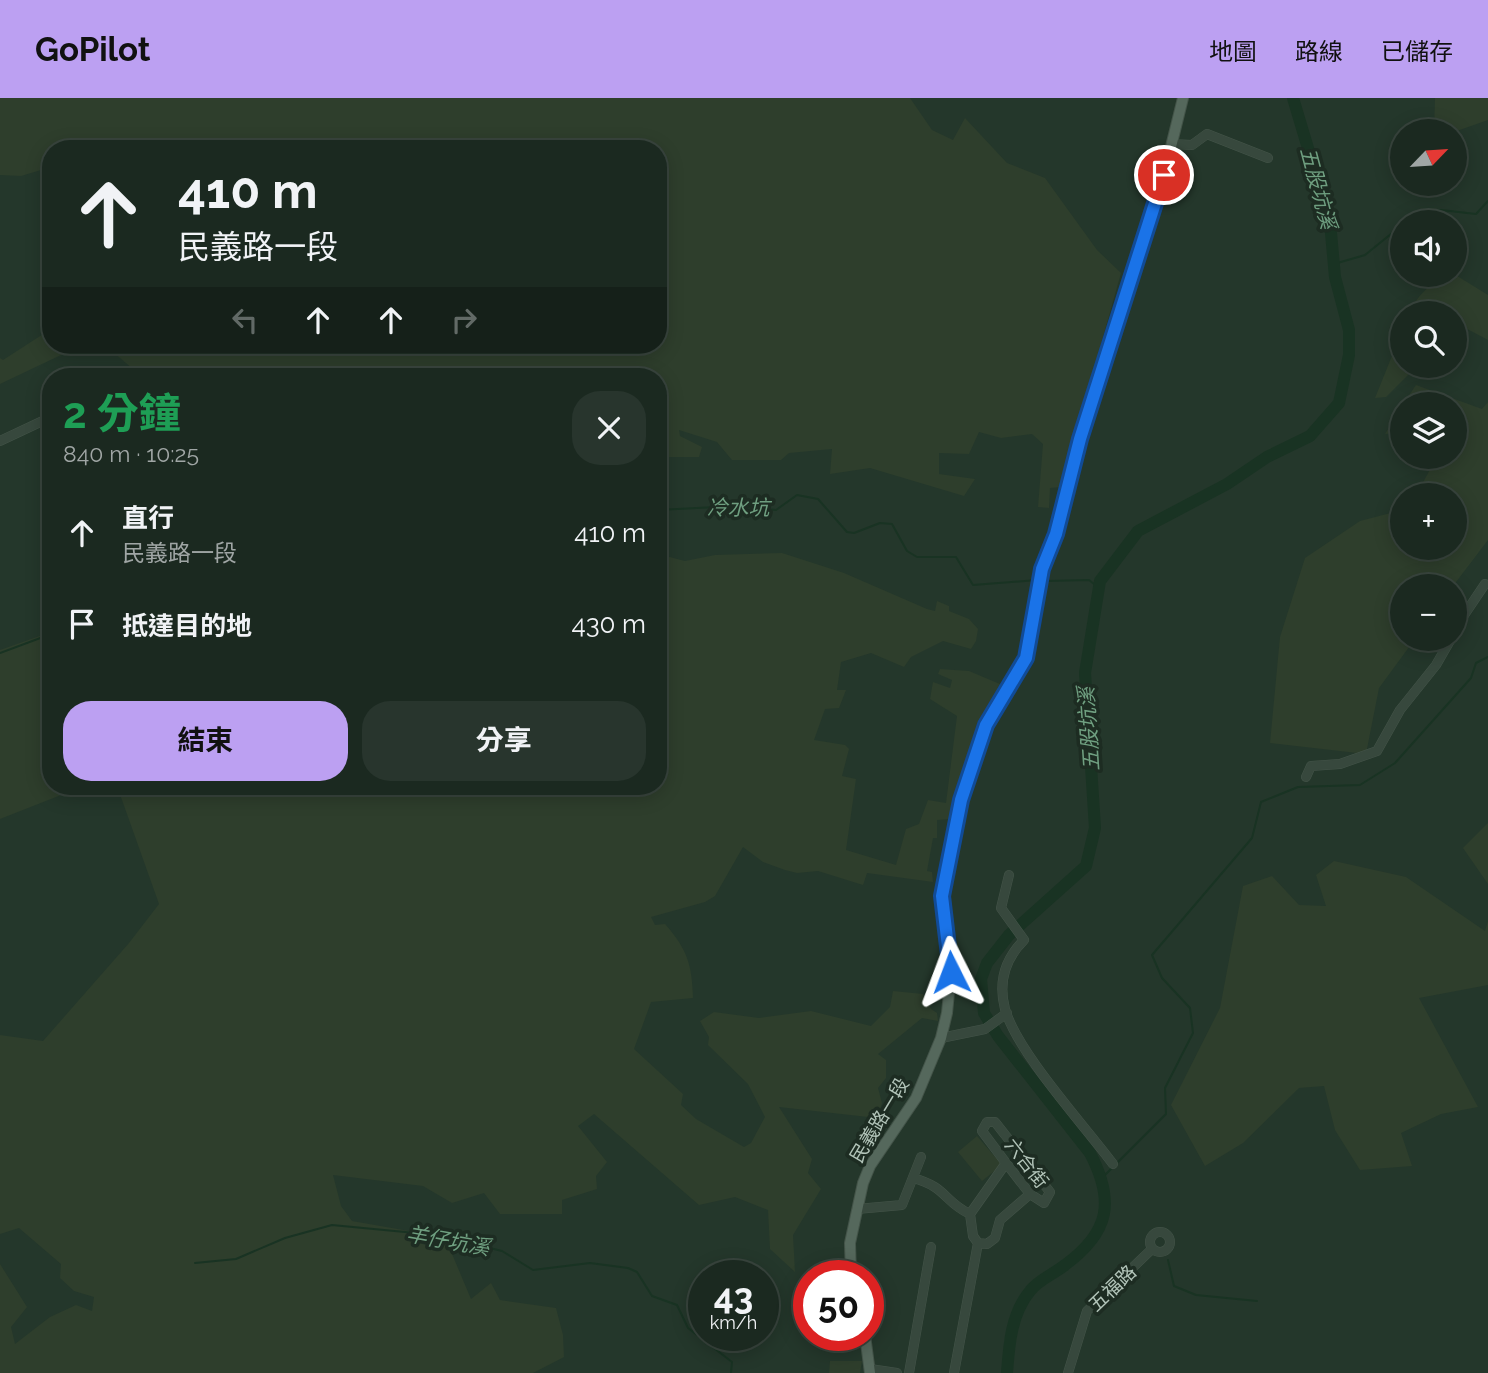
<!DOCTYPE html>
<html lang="zh-TW">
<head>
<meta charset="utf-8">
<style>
	body { margin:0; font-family:Raleway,"Noto Sans TC",sans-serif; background:#28352d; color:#f1f3f6; height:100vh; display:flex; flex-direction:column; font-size:26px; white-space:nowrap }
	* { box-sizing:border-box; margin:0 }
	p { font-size:23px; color:#a0a6a5 }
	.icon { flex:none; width:38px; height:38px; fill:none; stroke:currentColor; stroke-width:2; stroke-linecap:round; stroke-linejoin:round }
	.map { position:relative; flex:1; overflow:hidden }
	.sheet { position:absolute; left:42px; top:270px; width:625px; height:427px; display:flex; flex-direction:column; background:#1b2920; border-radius:28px; box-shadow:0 4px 18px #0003,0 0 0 2px #39453e }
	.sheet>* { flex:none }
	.banner { position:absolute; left:42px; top:42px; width:625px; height:214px; border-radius:28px; box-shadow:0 4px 18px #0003,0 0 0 2px #39453e; background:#1b2920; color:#f1f3f6; overflow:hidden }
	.needle { width:46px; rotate:65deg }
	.buttons { position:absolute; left:1390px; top:21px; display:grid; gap:14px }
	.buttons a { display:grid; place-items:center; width:77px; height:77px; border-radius:50%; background:#1b2920; box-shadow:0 4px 18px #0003,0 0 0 2px #39453e; font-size:35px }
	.speed { position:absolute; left:688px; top:1162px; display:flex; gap:14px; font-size:35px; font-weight:700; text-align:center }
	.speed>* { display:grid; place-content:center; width:91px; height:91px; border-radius:50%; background:#1b2920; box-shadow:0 4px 18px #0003,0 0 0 2px #39453e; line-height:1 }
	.speed small { font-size:18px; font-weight:400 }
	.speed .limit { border:10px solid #d22; background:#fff; color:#111 }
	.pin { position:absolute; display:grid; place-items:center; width:60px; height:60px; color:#fff; margin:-30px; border:4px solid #fff; border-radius:50%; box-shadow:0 2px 7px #0007 }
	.me { position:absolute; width:77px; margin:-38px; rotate:357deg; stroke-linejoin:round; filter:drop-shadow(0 0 5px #0008) }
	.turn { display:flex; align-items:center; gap:24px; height:147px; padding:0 21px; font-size:32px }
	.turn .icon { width:91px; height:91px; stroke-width:2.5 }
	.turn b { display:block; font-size:49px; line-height:60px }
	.lanes { display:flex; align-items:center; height:66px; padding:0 21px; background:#0003; justify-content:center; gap:35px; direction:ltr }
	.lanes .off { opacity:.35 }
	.round { display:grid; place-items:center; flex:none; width:74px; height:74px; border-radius:28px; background:#28352d }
	.head { display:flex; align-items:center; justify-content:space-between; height:119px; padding:0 21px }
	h1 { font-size:42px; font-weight:700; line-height:52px; color:#1e9e55 }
	.button { display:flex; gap:14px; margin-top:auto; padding:14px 21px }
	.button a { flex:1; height:80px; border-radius:28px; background:#bca0f2; color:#111; font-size:28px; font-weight:700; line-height:80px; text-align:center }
	.button a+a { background:#28352d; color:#f1f3f6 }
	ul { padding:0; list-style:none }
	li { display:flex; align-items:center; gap:21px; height:91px; padding:0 21px }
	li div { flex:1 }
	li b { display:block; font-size:26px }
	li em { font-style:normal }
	header { display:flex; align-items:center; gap:42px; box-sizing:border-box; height:98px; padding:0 35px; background:#bca0f2; color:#111 }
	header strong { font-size:33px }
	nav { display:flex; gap:38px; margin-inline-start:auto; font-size:24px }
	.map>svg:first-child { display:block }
	.green { fill:#2e3e2c }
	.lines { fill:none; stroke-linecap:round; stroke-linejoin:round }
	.stream { stroke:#193323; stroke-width:2 }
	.river { stroke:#193323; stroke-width:12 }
	.minor-casing { stroke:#445449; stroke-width:10 }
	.major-casing { stroke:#445449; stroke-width:12 }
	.minor { stroke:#37483d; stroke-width:9 }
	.major { stroke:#55685c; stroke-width:10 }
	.route-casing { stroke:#114b97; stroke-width:18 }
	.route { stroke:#1a73e8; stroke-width:12 }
	.labels { text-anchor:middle; stroke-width:7; stroke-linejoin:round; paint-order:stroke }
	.street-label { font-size:19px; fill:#b2c4b9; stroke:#1d2c22 }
	.water-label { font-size:21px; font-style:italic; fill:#6f9f80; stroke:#1d2c22 }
</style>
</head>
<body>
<header>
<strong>GoPilot</strong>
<nav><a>地圖</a><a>路線</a><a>已儲存</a></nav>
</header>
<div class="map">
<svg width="1488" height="1275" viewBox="0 0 1488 1275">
	<rect width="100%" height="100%" fill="#24372b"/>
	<path class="green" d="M0 0H910L932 32 953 42 965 20 1007 65 1045 80 1097 152 1121 175 1061 389 1050 390 1049 410 1038 409 1043 346 1032 336 1001 340 979 334 969 356 939 355V376L975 381 964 398 870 370 830 376 832 351 789 355 781 362H732L717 344 679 332 680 338 702 349 699 359H667L658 378V278H141L105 247H658V51H51V69L21 78 0 77Z
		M1435 0H1488V22L1454 34 1434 33Z
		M1454 176 1488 197V242L1454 224V215H1409C1416 198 1436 179 1454 176Z
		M51 231V247H82L0 286V260L3 262Z
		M1402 233V268H1417L1386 299 1375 300Z
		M1416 287 1482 311 1488 304V442L1453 488H1402V541H1415L1379 590 1366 656 1270 645 1280 539 1305 460 1360 423 1402 412V450H1454V397H1416L1437 359H1454V306H1403Z
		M1402 309V334L1385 336Z
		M782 455 844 475 927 511 935 513 937 503 949 508V513L969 521 978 531 976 543 971 551 943 543 911 559 904 569 871 555 841 564 837 592H846L839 610 825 611 814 642 845 647 849 651 842 678 856 681 846 752 896 767 906 731 919 726 928 702 946 705 957 618 930 601 933 584 950 590 952 582 938 576 940 571 969 573 1007 589 951 721 937 722V740H933L927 773 932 774 933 784 867 775 863 787 818 773 797 775 785 772 763 764 743 749 715 798 705 804 651 819 655 827 665 826C687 851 692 866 693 900L651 904 634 951 683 996 681 1007 696 1021 744 1049 751 1045 765 1019 748 986 708 947 709 939 700 923 714 914 759 920 811 913 871 928 890 909 893 893 923 896 931 911 937 915 938 923 922 920 878 956 886 962V980L878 990 882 1005 877 1020 779 1009 812 1061 808 1075 821 1091 793 1137 795 1174 770 1151 768 1112 735 1099 699 1107 594 1016 578 1028 607 1064 596 1078 597 1091 562 1102V1116H500L484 1095 452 1105 423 1088 333 1077 341 1108 352 1123 409 1133 415 1144 441 1151 447 1144 471 1201 491 1185 500 1202 556 1210 563 1237 564 1259 533 1275H0V1166L27 1209 11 1229 15 1246 50 1219 76 1207 92 1213 94 1199 74 1193 60 1180 61 1166 19 1130 0 1136V937L43 943 129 845 159 806 117 688H658V456L685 463 715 457Z
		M51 534V688H84L0 721V552Z
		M1488 725V786L1463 750Z
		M1334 763 1406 779 1485 833 1488 823V887L1419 900 1478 1009 1441 1016 1401 1035 1412 1068 1360 1072 1335 1032 1324 988 1299 990 1243 1045 1205 1068 1171 1007 1220 910 1243 788 1272 778 1299 807 1326 808 1316 777Z
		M977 1038 1002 1067 982 1083 958 1054Z
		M830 1263H862L860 1275H829Z"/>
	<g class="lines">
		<path class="stream" d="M1405 124 1441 112 1476 116 1488 103
			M1334 166 1365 157 1402 127
			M658 412 736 408 776 412 797 397 818 401 847 434 854 435 880 425 892 426 907 453 917 459H956L973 487 1037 482
			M1046 483 1089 482 1099 490
			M0 555 51 536
			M1116 1066 1166 1016 1165 990 1193 935 1190 910 1162 880 1152 857 1252 740 1261 704 1298 689 1360 687 1395 665 1471 580 1476 565 1488 559
			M1102 1080 1112 1070
			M1168 1162 1174 1188 1196 1197 1257 1203
			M195 1165 236 1161 285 1140 332 1127 436 1137 502 1153 533 1172 590 1165 628 1170 637 1174 652 1198 677 1207 688 1230 732 1264 731 1275"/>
		<path class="river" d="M1007 1275C1009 1247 1011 1216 1030 1193 1038 1182 1054 1176 1065 1167 1110 1134 1115 1103 1090 1055L998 938 984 915 981 881 987 865 1009 837 1086 768 1095 730 1085 575 1100 483 1138 433 1227 386 1267 359 1310 338 1339 305 1349 257V232L1335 179 1330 124 1293 0"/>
		<defs>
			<path id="minor" d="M1171 46 1192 47 1207 36 1268 60
				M0 343 51 319
				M1454 532 1485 486
				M1306 679 1311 668 1340 666 1377 653 1400 612 1436 567 1451 541
				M1009 777 1001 810 1024 842C1005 861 998 884 1005 911 1017 954 1084 1027 1113 1066
				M941 940 985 931 1007 915
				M1006 1065 1030 1096
				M913 1080C947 1089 944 1104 970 1116
				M857 1111 902 1107 921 1059
				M1150 1144a10 10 0 1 1 20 0a10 10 0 1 1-20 0Z
				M870 1271 897 1275
				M909 1275 931 1149
				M954 1275 978 1145 973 1138 970 1116 1006 1065 982 1033 987 1024H995L1050 1094 1044 1105 1030 1096 1000 1122 995 1140 987 1146 978 1145
				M1068 1275 1087 1213 1152 1151"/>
			<path id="major" d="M851 1178 850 1145 863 1085 870 1068 916 1000 941 940 947 915 951 874 942 798 961 702 986 627 1026 560 1042 472 1056 436 1080 341 1164 77 1183 0
				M865 1237 870 1275"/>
		</defs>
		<use href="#minor" class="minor-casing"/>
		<use href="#major" class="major-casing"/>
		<use href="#minor" class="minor"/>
		<use href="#major" class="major"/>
	</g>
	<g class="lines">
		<defs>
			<path id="route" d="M951 874 942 798 961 702 986 627 1026 560 1042 471 1056 436 1080 341 1164 77"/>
		</defs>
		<use href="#route" class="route-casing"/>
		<use href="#route" class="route"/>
	</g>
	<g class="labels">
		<g class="street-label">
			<text transform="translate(879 1022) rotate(-59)" y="7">民義路一段</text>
			<text transform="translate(1027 1065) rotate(52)" y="7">六合街</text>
			<text transform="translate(1112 1190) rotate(-44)" y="7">五福路</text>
		</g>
		<g class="water-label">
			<text transform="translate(1318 90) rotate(75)" y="7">五股坑溪</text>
			<text x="738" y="417">冷水坑</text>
			<text transform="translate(1089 631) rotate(-94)" y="7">五股坑溪</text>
			<text transform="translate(448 1143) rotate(10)" y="7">羊仔坑溪</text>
		</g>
	</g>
</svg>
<div class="buttons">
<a><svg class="needle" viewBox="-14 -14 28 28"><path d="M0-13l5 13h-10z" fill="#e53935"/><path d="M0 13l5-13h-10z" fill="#a0a6a5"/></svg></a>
<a><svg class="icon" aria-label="sound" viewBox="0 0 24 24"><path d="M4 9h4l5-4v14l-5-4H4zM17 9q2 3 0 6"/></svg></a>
<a><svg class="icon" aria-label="search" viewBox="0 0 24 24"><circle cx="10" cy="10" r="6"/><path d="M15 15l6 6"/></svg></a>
<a><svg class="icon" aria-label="layers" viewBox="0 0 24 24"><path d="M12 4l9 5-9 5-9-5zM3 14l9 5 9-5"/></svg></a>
<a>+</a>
<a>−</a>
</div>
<div class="speed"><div>43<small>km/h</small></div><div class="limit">50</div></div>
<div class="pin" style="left:1164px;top:77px;background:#d93025"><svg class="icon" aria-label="arrive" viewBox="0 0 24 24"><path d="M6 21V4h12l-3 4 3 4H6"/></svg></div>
<svg class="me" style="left:951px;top:874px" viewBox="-20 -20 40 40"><path d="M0-17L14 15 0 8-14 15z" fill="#1a73e8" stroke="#fff" stroke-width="4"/></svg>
<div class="banner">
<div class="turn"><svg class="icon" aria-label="ahead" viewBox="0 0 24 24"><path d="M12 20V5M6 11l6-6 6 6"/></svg><div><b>410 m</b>民義路一段</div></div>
<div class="lanes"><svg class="icon off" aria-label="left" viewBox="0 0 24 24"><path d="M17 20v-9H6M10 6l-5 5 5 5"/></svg><svg class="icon" aria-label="ahead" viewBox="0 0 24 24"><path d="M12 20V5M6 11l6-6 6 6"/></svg><svg class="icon" aria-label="ahead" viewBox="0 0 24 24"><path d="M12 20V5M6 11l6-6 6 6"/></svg><svg class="icon off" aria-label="right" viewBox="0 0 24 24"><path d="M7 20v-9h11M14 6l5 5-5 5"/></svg></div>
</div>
<section class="sheet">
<div class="head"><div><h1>2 分鐘</h1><p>840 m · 10:25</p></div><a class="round"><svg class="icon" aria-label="close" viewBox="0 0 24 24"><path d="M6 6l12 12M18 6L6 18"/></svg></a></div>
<ul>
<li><svg class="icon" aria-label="ahead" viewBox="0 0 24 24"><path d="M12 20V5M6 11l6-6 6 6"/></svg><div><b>直行</b><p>民義路一段</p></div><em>410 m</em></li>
<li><svg class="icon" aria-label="arrive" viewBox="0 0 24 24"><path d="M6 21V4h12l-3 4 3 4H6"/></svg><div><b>抵達目的地</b></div><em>430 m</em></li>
</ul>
<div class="button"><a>結束</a><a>分享</a></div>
</section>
</div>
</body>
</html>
